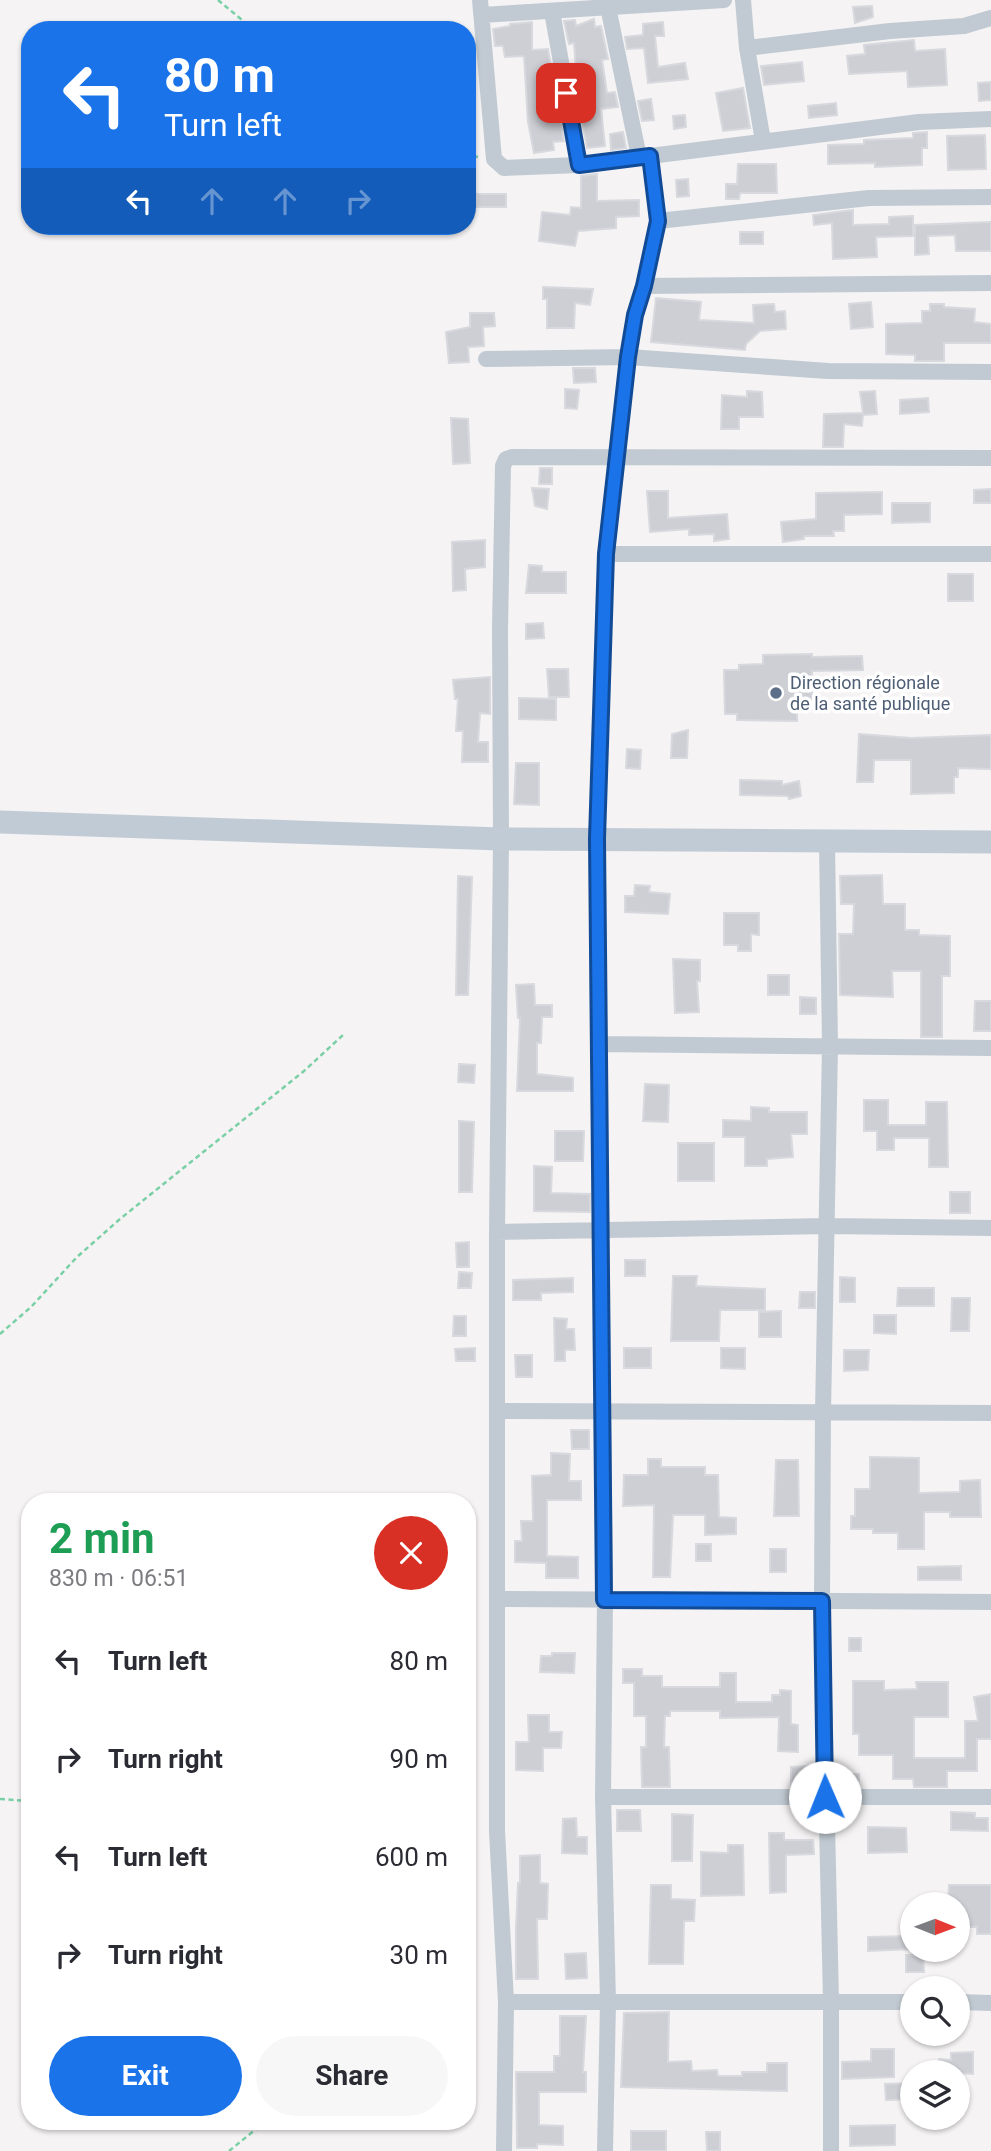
<!DOCTYPE html>
<html lang="en">
<head>
<meta charset="utf-8">
<style>
	body { margin:0; font-family:Roboto,sans-serif; background:#f7f7f7; color:#2b2b33; height:100vh; display:flex; flex-direction:column; font-size:26px; white-space:nowrap }
	* { box-sizing:border-box; margin:0 }
	p { font-size:23px; color:#7c7c81 }
	.icon { flex:none; width:38px; height:38px; fill:none; stroke:currentColor; stroke-width:2; stroke-linecap:round; stroke-linejoin:round }
	.map { position:relative; flex:1; overflow:hidden }
	.details { position:absolute; left:21px; top:1493px; width:455px; height:637px; display:flex; flex-direction:column; background:#fff; border-radius:28px; box-shadow:0 2px 5px #0004 }
	.details>* { flex:none }
	.banner { position:absolute; left:21px; top:21px; width:455px; height:214px; border-radius:28px; box-shadow:0 2px 5px #0004; background:#1a73e8; color:#fff; overflow:hidden }
	.needle { width:46px; rotate:91deg }
	.fabs { position:absolute; left:900px; top:1892px; display:grid; gap:14px }
	.fabs a { display:grid; place-items:center; width:70px; height:70px; border-radius:50%; background:#fff; box-shadow:0 2px 5px #0004; font-size:35px }
	.pin { position:absolute; display:grid; place-items:center; width:60px; height:60px; color:#fff; margin:-30px; border-radius:14px; box-shadow:0 4px 10px #0006 }
	.me { position:absolute; width:77px; margin:-38px; rotate:359deg; stroke-linejoin:round; filter:drop-shadow(0 0 5px #0008) }
	.turn { display:flex; align-items:center; gap:24px; height:147px; padding:0 28px; font-size:32px }
	.turn .icon { width:91px; height:91px; stroke-width:2.5 }
	.turn b { display:block; font-size:49px; line-height:60px }
	.lanes { display:flex; align-items:center; height:66px; padding:0 28px; background:#0003; justify-content:center; gap:35px; direction:ltr }
	.lanes .off { opacity:.35 }
	.round { display:grid; place-items:center; flex:none; width:74px; height:74px; border-radius:37px; background:#f7f7f7 }
	.headline { display:flex; align-items:center; justify-content:space-between; height:119px; padding:0 28px }
	h1 { font-size:42px; font-weight:700; line-height:52px; color:#1e9e55 }
	.primary-button { display:flex; gap:14px; margin-top:auto; padding:14px 28px }
	.primary-button a { flex:1; height:80px; border-radius:42px; background:#1a73e8; color:#fff; font-size:28px; font-weight:700; line-height:80px; text-align:center }
	.primary-button a+a { background:#f7f7f7; color:#2b2b33 }
	ul { padding:0; list-style:none }
	li { display:flex; align-items:center; gap:21px; height:98px; padding:0 28px }
	li div { flex:1 }
	li b { display:block; font-size:26px }
	li em { font-style:normal }
	.map>svg:first-child { display:block }
	.building { fill:#cdcfd5; stroke:#d7d9de; stroke-width:2 }
	.lines { fill:none; stroke-linecap:round; stroke-linejoin:round }
	.path { stroke:#7ad0a6; stroke-width:2.5; stroke-dasharray:5 3.5; stroke-linecap:butt }
	.street { stroke:#c1cad2; stroke-width:16 }
	.secondary { stroke:#c1cbd6; stroke-width:23 }
	.route-casing { stroke:#114b97; stroke-width:18 }
	.route { stroke:#1a73e8; stroke-width:12 }
	.service-dot { fill:#5c6f8a; stroke:#fff; stroke-width:2.5 }
	.labels { text-anchor:middle; stroke-width:7; stroke-linejoin:round; paint-order:stroke }
	.service-label { font-size:18px; fill:#4e5e75; stroke:#fff; text-anchor:start }
</style>
</head>
<body>
<div class="map">
<svg width="991" height="2151" viewBox="0 0 991 2151">
	<rect width="100%" height="100%" fill="#f5f3f3"/>
	<path class="building" d="M872 6 873 17 855 23 853 7Z
		M594 19 595 27 601 26 608 59 602 60 607 93 615 92 618 107 601 109 605 146 587 148 573 70 576 69 574 43 569 44 564 21 575 20 576 26Z
		M532 22V50L548 49 564 141 553 142 554 150 534 153 528 122 524 56 505 57 503 46H495L493 29 510 26V24Z
		M663 22 664 36H655L658 67 685 63 688 79 648 83 644 48 627 49 625 37 643 35V24Z
		M914 40 915 51 945 49 947 85 908 87 907 71 849 74 847 56 865 54 864 45Z
		M802 62 804 81 764 85 761 66Z
		M991 82V100L979 101 978 83Z
		M743 88 750 128 723 131 716 93Z
		M651 99 654 120 642 121 638 101Z
		M836 103 837 115 809 118 808 106Z
		M685 115 686 127 674 129 673 116Z
		M623 132 626 148 611 150 610 134Z
		M927 132V148H922V165L875 167V163L828 164V145L864 144V140L913 138V133Z
		M985 135 986 169 948 170 947 136Z
		M738 164H776L777 193H740L739 199H726V184H737Z
		M597 174V201L639 200V216L616 217V228L578 231 575 246 539 241 542 212 570 215 571 207 581 208V176Z
		M688 179 689 196 677 197 676 180Z
		M477 194H506V207H477Z
		M853 210V225L889 224V217L913 216V236L876 237 877 257 833 259 832 223 814 225 813 215Z
		M991 222V251H956L955 235 928 236 929 254 915 255V225Z
		M740 232H763V244H740Z
		M543 287 593 289 590 305 575 303 574 328H547V299H543Z
		M656 298 701 302 699 320 754 323 753 305 774 304 775 312 785 311 786 329 760 331 746 344 745 350 651 342Z
		M871 302 873 327 851 329 849 304Z
		M930 304H944V307L975 309 974 322 991 324V343H944V361H915V355L886 354V324L922 323V311H930Z
		M470 313H494L495 326 483 327 484 346 468 347 469 362 449 363 446 332 470 327Z
		M573 368H595L596 382 574 383Z
		M565 389 579 390 577 409 565 408Z
		M747 391 762 392 763 417H739V429H721L722 395 747 397Z
		M875 391 877 414 863 415 862 426 844 424 843 447H823L824 414 863 413 860 392Z
		M928 398 929 412 900 414V400Z
		M451 418 468 419 470 463 453 464Z
		M540 468H552V484H539Z
		M532 488 549 489 547 509 535 506Z
		M991 489V503H974V490Z
		M647 491H668V518L727 514 729 539 714 541V534L689 535V529L650 532Z
		M882 492V514L844 515V531H833L834 536H804V539L783 542 781 522 816 519V493Z
		M892 503H930V522L892 523Z
		M485 540V567L465 569 466 590 453 591 452 542Z
		M529 565 542 566V572H566V593H526Z
		M948 574H973V601H948Z
		M543 623 544 638 526 639V624Z
		M812 654V657L862 656 863 670 812 671V710H797V721L737 720V714H725L724 670H739V665L763 664V655Z
		M547 669H568L569 697H549Z
		M490 677V714L480 713 478 742H488V762H462L463 731H456L458 699H455L453 680Z
		M519 698 556 699V720L519 719Z
		M688 730 687 758H671L672 734Z
		M859 734 911 738 991 735V769L958 768V777H954V793L911 794V760H874L873 782H857Z
		M627 749 641 750 640 769 626 768Z
		M516 763H539V805L514 804Z
		M740 780 782 781V785L799 781 801 796 789 799 788 796 740 795Z
		M882 875 883 904H905V930H919V935L950 936V976H942V1037H921V971H892L893 997 840 995 839 934H853L854 904H841L840 876Z
		M458 876 472 877 468 995H456Z
		M635 885 650 886 649 892 670 894 668 914 625 912V896H634Z
		M724 913H759V935L751 934V951H738V945H724Z
		M673 959 700 960V981H697L699 1012 675 1013Z
		M768 975H789V995H768Z
		M534 984 535 1005H552V1017H542L541 1043H537V1074L573 1078V1091H517L520 1018H518L516 985Z
		M800 997 816 998V1014H800Z
		M975 1001H991V1031H974Z
		M459 1064 475 1065 474 1083 458 1082Z
		M645 1084 669 1085 668 1122 643 1121Z
		M864 1100H888V1125H926V1102H947L948 1167H929V1138H894V1150H877V1131H864Z
		M751 1107 769 1108V1112H807V1134H791L793 1157 767 1159V1166H745V1137H723V1120L751 1121Z
		M459 1121 474 1122 472 1192H459Z
		M555 1131H584L583 1161H555Z
		M678 1143H714V1181H678Z
		M534 1166 552 1167 551 1193 590 1194V1212L534 1211Z
		M950 1192H970V1213H950Z
		M469 1242V1267H457L456 1243Z
		M625 1260H645V1276H625Z
		M459 1272 472 1273 471 1288H458Z
		M673 1276H697L696 1286 765 1289V1310H720L719 1341H671Z
		M840 1277 855 1278V1302H840Z
		M573 1278V1292L541 1293V1300H513V1280Z
		M898 1288H934V1306H897Z
		M800 1292H815V1308H799Z
		M952 1298H970L969 1331H951Z
		M781 1311V1337H759V1312Z
		M874 1315H896V1334L874 1333Z
		M454 1316H466V1336H453Z
		M554 1318 567 1319 566 1329H574L575 1350H565V1361H555Z
		M475 1348V1361H456L455 1349Z
		M624 1348H651V1368H624Z
		M721 1348H745V1369L721 1368Z
		M844 1350H869L868 1370 844 1371Z
		M515 1355H532V1377H516Z
		M571 1430H589V1449H572Z
		M551 1453 570 1454 569 1481H581V1500H547V1556L578 1557V1578H546V1563L515 1562V1541H522L521 1521H533L532 1476 551 1475Z
		M870 1457 919 1458V1493L960 1492V1481L980 1480 981 1517H950V1512H924V1549H898V1533H873V1529H851V1516H855V1489H870Z
		M648 1459H661V1467H705V1475H718L719 1517 736 1518V1534L705 1535V1515H673L670 1577H653L654 1505 623 1506 624 1475H648Z
		M776 1460H798L799 1516H774Z
		M696 1544H711V1561H696Z
		M770 1549H786V1572H770Z
		M961 1566V1580H918V1567Z
		M849 1638H861V1651H849Z
		M552 1653H575L574 1673 540 1672 541 1656H552Z
		M623 1669H642V1676H662V1687H720V1673H736V1702H772V1695H780V1690L791 1691V1724L798 1725V1752L778 1751 779 1717 720 1718V1711H670V1716H665L664 1747H669L670 1787H642L641 1747H646V1716H634V1683H623Z
		M853 1681H884V1690L917 1689 916 1682H948V1717H914V1758H965V1721H978L974 1697 991 1694V1739H977V1771H947V1787H914L913 1779H893V1755H859V1734H853Z
		M528 1715H549V1732H562L561 1748H543V1771L516 1770V1742H529Z
		M814 1766 815 1787H791V1767Z
		M841 1774H859V1787H841Z
		M617 1810H640L641 1831H617Z
		M951 1812 975 1813V1818H988V1831L951 1830Z
		M672 1814 693 1815 692 1861H672Z
		M576 1818 577 1837H587V1854L562 1853 563 1819Z
		M868 1827 906 1828 907 1852 868 1853Z
		M769 1833H784V1840H813L814 1854 786 1855V1892L770 1893Z
		M728 1845H743L744 1895 701 1896V1852L728 1853Z
		M540 1855V1883L548 1884 547 1919H537L538 1979H516V1929L518 1883H520V1856Z
		M651 1885H671V1899L695 1900 694 1921H684L683 1964H649Z
		M949 1885H991V1934H977V1927H957V1904H948Z
		M912 1936V1949L868 1951V1937Z
		M586 1953 587 1978 566 1979 565 1954Z
		M906 1955H923L924 1972H906Z
		M669 2012 668 2062 691 2061 692 2071 717 2070 718 2076H742V2072H767V2063H787V2091L621 2087 624 2013Z
		M560 2016H586L583 2072H586V2092H539V2125L563 2126V2145L537 2144V2148H517L516 2072H554V2056H560Z
		M871 2049H894V2077L842 2079V2062L871 2061Z
		M973 2052V2074L939 2072V2059L951 2060V2053Z
		M912 2083V2099L886 2100 885 2084Z
		M895 2125V2145L850 2146V2126Z
		M631 2131H666V2151H631Z
		M706 2132H720V2151H707Z"/>
	<g class="lines">
		<path class="path" d="M218 0 254 30
			M467 155 478 157
			M0 1334 31 1307 77 1257 120 1219 304 1071 343 1035
			M0 1799 30 1801
			M229 2151 266 2121"/>
		<path class="street" d="M480 0 494 159 504 168 579 165 919 122 991 119
			M743 0 747 48 763 141
			M608 7 639 157
			M552 11 579 165
			M482 15 724 0
			M747 48 890 31 964 26 991 18
			M658 221 869 198 991 197
			M644 286 991 283
			M486 359 628 357 828 371 991 372
			M606 554H991
			M827 842 830 1046 823 1413 822 1601 831 2001V2151
			M599 1044 991 1048
			M497 1232 826 1226 991 1228
			M497 1411 991 1413
			M497 1599 991 1602
			M603 1797H991
			M506 2002H912
			M957 2002 991 2003
			M504 2151 506 2002 497 1831V1232L501 839 500 629 503 466 506 459 512 457 991 458
			M605 2151 608 2002 603 1797 605 1600 597 839 606 554 628 357 635 315 644 286 658 221 650 156"/>
		<path class="secondary" d="M0 822 501 839 991 842"/>
	</g>
	<g class="lines">
		<defs>
			<path id="route" d="M566 93 579 165 650 156 658 221 644 286 635 315 628 357 606 554 597 839 604 1600 822 1601 825 1797"/>
		</defs>
		<use href="#route" class="route-casing"/>
		<use href="#route" class="route"/>
	</g>
	<circle class="service-dot" cx="776" cy="693" r="7"/>
	<g class="labels">
		<g class="service-label">
			<text x="790" y="689">Direction régionale<tspan x="790" dy="21">de la santé publique</tspan></text>
		</g>
	</g>
</svg>
<div class="fabs">
<a><svg class="needle" viewBox="-14 -14 28 28"><path d="M0-13l5 13h-10z" fill="#e53935"/><path d="M0 13l5-13h-10z" fill="#7c7c81"/></svg></a>
<a><svg class="icon" aria-label="search" viewBox="0 0 24 24"><circle cx="10" cy="10" r="6"/><path d="M15 15l6 6"/></svg></a>
<a><svg class="icon" aria-label="layers" viewBox="0 0 24 24"><path d="M12 4l9 5-9 5-9-5zM3 14l9 5 9-5"/></svg></a>
</div>
<div class="pin" style="left:566px;top:93px;background:#d93025"><svg class="icon" aria-label="arrive" viewBox="0 0 24 24"><path d="M6 21V4h12l-3 4 3 4H6"/></svg></div>
<svg class="me" style="left:825px;top:1797px" viewBox="-20 -20 40 40"><circle r="19" fill="#fff"/><path d="M0-13L10 11 0 6-10 11z" fill="#1a73e8"/></svg>
<div class="banner">
<div class="turn"><svg class="icon" aria-label="left" viewBox="0 0 24 24"><path d="M17 20v-9H6M10 6l-5 5 5 5"/></svg><div><b>80 m</b>Turn left</div></div>
<div class="lanes"><svg class="icon" aria-label="left" viewBox="0 0 24 24"><path d="M17 20v-9H6M10 6l-5 5 5 5"/></svg><svg class="icon off" aria-label="ahead" viewBox="0 0 24 24"><path d="M12 20V5M6 11l6-6 6 6"/></svg><svg class="icon off" aria-label="ahead" viewBox="0 0 24 24"><path d="M12 20V5M6 11l6-6 6 6"/></svg><svg class="icon off" aria-label="right" viewBox="0 0 24 24"><path d="M7 20v-9h11M14 6l5 5-5 5"/></svg></div>
</div>
<section class="details">
<div class="headline"><div><h1>2 min</h1><p>830 m · 06:51</p></div><a class="round" style="background:#d93025;color:#fff"><svg class="icon" aria-label="close" viewBox="0 0 24 24"><path d="M6 6l12 12M18 6L6 18"/></svg></a></div>
<ul>
<li><svg class="icon" aria-label="left" viewBox="0 0 24 24"><path d="M17 20v-9H6M10 6l-5 5 5 5"/></svg><div><b>Turn left</b></div><em>80 m</em></li>
<li><svg class="icon" aria-label="right" viewBox="0 0 24 24"><path d="M7 20v-9h11M14 6l5 5-5 5"/></svg><div><b>Turn right</b></div><em>90 m</em></li>
<li><svg class="icon" aria-label="left" viewBox="0 0 24 24"><path d="M17 20v-9H6M10 6l-5 5 5 5"/></svg><div><b>Turn left</b></div><em>600 m</em></li>
<li><svg class="icon" aria-label="right" viewBox="0 0 24 24"><path d="M7 20v-9h11M14 6l5 5-5 5"/></svg><div><b>Turn right</b></div><em>30 m</em></li>
</ul>
<div class="primary-button"><a>Exit</a><a>Share</a></div>
</section>
</div>
</body>
</html>
